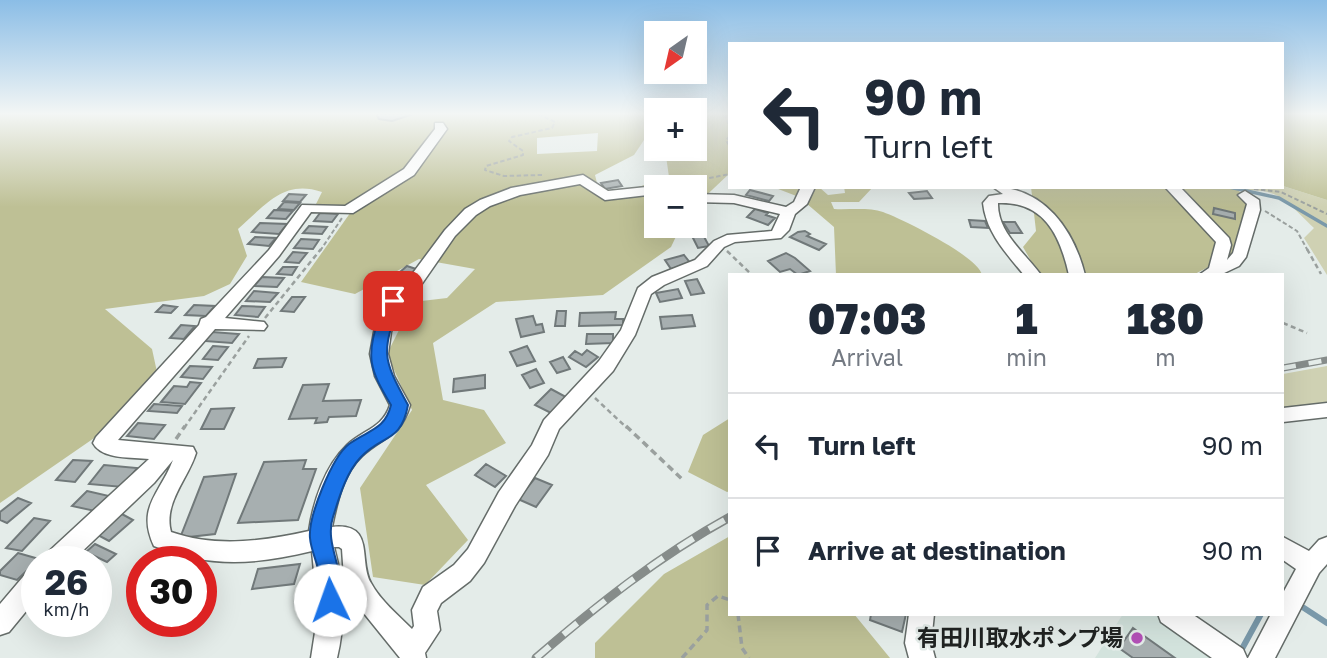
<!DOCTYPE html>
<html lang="en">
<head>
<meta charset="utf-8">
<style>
	body { margin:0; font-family:"Golos Text","Noto Sans JP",sans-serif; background:#f2f2f3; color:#1f2937; height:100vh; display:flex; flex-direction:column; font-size:26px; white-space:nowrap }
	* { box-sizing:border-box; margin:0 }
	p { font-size:23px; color:#747a83 }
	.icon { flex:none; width:38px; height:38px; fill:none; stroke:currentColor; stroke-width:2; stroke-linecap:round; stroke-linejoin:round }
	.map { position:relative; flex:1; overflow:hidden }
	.drawer { position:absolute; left:728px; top:273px; width:556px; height:343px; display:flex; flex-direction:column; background:#fff; border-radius:0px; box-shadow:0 7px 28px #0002 }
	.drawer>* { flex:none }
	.top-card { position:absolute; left:728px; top:42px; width:556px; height:147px; border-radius:0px; box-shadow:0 7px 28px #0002; background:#fff; color:#1f2937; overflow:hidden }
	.needle { width:46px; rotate:214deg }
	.fabs { position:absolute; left:644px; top:21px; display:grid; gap:14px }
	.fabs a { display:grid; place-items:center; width:63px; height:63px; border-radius:0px; background:#fff; box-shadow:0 7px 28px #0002; font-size:35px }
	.speed { position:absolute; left:21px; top:546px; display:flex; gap:14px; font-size:35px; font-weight:700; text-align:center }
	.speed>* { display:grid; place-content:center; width:91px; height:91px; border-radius:50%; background:#fff; box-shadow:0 7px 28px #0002; line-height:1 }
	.speed small { font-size:18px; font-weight:400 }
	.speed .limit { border:10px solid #d22; background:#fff; color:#111 }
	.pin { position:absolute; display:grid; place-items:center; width:60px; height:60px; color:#fff; margin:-30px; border-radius:14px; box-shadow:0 4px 10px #0006 }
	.me { position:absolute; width:77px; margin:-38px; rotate:357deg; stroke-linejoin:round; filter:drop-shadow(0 0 5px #0008) }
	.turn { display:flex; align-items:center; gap:24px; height:147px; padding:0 21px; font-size:32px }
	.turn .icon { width:91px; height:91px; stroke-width:2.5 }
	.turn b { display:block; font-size:49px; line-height:60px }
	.eta { display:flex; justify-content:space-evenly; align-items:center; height:119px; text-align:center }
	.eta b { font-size:42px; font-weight:800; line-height:49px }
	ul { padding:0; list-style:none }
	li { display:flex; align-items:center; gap:21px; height:105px; padding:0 21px; border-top:2px solid #e0e1e3 }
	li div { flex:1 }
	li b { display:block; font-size:26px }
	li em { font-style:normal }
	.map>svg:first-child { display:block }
	.built { fill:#d3e3dd }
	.green { fill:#cfd1b3 }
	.forest { fill:#bec095; fill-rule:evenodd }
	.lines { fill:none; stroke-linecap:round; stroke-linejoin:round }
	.stream-far1 { stroke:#7a99aa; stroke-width:3.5 }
	.stream { stroke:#7a99aa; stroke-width:6 }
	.building { fill:#a7afb0; stroke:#71797a; stroke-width:2 }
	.minor-casing { stroke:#656c69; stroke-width:3 }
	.path-far2 { stroke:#9aa09e; stroke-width:2; stroke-dasharray:4.5 2.5; stroke-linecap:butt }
	.path-far1 { stroke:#9aa09e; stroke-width:2.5; stroke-dasharray:5 3.5; stroke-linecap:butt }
	.path { stroke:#9aa09e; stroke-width:3.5; stroke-dasharray:7 4.5; stroke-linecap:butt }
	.minor { fill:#fff; fill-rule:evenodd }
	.rail-far1-casing { stroke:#868c8a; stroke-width:7 }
	.rail-casing { stroke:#868c8a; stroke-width:9 }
	.rail-far1 { stroke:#e4ece9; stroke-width:4.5; stroke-dasharray:13; stroke-linecap:butt }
	.rail { stroke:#e4ece9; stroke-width:6; stroke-dasharray:18; stroke-linecap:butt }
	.route { fill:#1a73e8; stroke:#114b97; stroke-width:2 }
	.poi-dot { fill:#b350b7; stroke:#e4ece9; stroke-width:2.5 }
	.labels { text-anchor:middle; stroke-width:5; stroke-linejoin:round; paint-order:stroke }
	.near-poi-label { font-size:23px; font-weight:bold; fill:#202322; stroke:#e4ece9; text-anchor:end }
</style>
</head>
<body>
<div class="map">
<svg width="1327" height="658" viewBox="0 0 1327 658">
	<rect width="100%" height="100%" fill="#e4ece9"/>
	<path class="built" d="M1123 614H1155L1218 658H1095Z"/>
	<path class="green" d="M1283 186 1327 200V275L1304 238 1314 228C1286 202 1281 187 1239 191L1236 187Z
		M1327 366V402L1295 411 1283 408V374Z"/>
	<path class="forest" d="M0 114H656V136L650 131 634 155 595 175 601 199 669 177 665 149H695V114H730V173L695 206V187H656V226H681L671 247 603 295 496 302 433 343 443 400 484 410 506 443 426 485 468 540 425 585 373 577 360 488 412 410 387 354 413 302 447 298 475 269 419 259 355 294 301 282 353 209 316 204 322 192C283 179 266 205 238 229L247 256 230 284 204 296 105 309 152 349 157 372 100 434 0 503ZM598 133 597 151 537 154V138Z
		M1283 114H1327V200L1283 186Z
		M773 187H819L828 195 845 193 844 187H873L859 202H831L834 209C848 210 869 207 883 212 902 219 978 256 982 275H836L834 227 799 197Z
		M1031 187H1236L1248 203 1237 252 1193 275H1039L1023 247 1036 231Z
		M730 418V491L727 492 688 472 703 435Z
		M730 536V614H854L890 658H595V643L664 574Z"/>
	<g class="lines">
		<path class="stream-far1" d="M1229 187 1279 198 1327 226"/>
		<path class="stream" d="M1304 608 1327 623
			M1237 658 1261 614"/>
	</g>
	<path class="building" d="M376 114H413L392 121 379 119Z
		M618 180 622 186 605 189 601 183Z
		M750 190 773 196 769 201 746 195Z
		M927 191 932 198 914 199 909 193Z
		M289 194 306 195 300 202 283 201Z
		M284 202 300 203 294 210 278 209Z
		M1214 208 1235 213V219L1213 214Z
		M755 209 768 213 766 215 775 218 768 225 747 217Z
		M274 210 293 211 286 219 267 218Z
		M320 213 338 214 332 222 314 221Z
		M969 220 985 221 988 228 971 227Z
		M1003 222H1015L1022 233H1010Z
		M260 223 287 224 279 234 252 232Z
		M309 226 327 227 322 234 303 233Z
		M805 231 810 234 807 236 826 244 819 250 790 237 798 232Z
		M702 233 709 246 698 248 691 234Z
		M255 237 276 238 269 246 248 244Z
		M301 239 319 240 313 249 294 248Z
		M293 252 307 253 299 263 285 262Z
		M786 253 795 258 810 271 798 275 790 269 780 272 768 261Z
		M684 255 691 264 671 269 665 260Z
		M407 266 416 269 402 282 392 279Z
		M283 267H297L292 275 277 274Z
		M262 277 284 278 277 287 254 286Z
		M697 279 704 293 691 295 685 281Z
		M678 289 682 298 660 302 656 293Z
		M254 291 278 293 270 302 246 301Z
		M292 297H305L294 312 281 311Z
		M163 305 177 307 171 313 156 312Z
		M194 305 215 306 206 316 185 315Z
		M242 306 265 307 258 317 235 315Z
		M557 311H566L565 326H555Z
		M616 312 615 319H623V325L579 326 580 313Z
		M692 315 695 326 662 329 660 317Z
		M533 316 536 325 542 324 544 332 521 337 516 319Z
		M181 325 195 326 184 339 170 338Z
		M212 332 239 334 232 343 204 341Z
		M587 334H613V343L586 344Z
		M213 346 228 347 218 360 203 359Z
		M527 346 535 361 517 366 510 352Z
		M587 350 598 357 586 367 569 357 575 351 582 355Z
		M563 357 570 369 557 373 550 362Z
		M286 358 282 367 254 368 258 359Z
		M190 366 212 367 203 379 181 377Z
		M536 369 544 383 530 388 522 375Z
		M485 375V388L453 392 454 379Z
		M190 382 201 383 185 404 161 402 174 386 187 387Z
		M329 384 323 401 361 400 356 416 329 417 327 422 315 423 317 418 289 419 303 385Z
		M551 389 566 397 551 413 535 405Z
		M154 404 182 406 177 413 148 411Z
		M234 408 224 429H201L211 409Z
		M138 423 165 425 154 439 127 436Z
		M73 460 92 461 75 482 56 480Z
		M306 460 303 469H316L298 520 238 523 264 462Z
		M486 464 506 476 495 487 475 475Z
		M104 465 137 468 123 487 89 484Z
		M236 474 215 534 180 538 204 477Z
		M535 478 552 485 536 507 518 499Z
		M87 491 109 496 95 511 72 506Z
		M18 498 31 503 7 523 0 520V512Z
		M120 513 133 520 109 541 96 534Z
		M34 518 50 521 22 551 6 548Z
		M95 544 116 554 107 562 86 552Z
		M18 553 39 559 17 580 0 575V571Z
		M300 564 294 584 252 589 258 569Z
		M871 614H906L902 632 870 620Z
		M1133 628 1175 658H1133L1119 648Z"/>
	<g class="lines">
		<defs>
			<path id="minor" d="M435 123H443L447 129 414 175 353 213 311 212 279 256 225 318 264 322 267 326 264 330 215 329 118 440 193 447 196 453C188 479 163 503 171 532 216 548 264 541 309 531 313 502 325 466 347 445 363 430 383 428 390 405L375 376 370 354 374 332 387 297 407 281 445 230 465 209 480 200 511 188 583 175 608 191 656 186 661 187H656V194L605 200 580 184 520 195 490 206 476 215 455 236 419 288 400 304 391 332 388 354 394 376 410 405C400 439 384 435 362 456 343 474 337 502 332 527 376 522 358 561 371 583 380 600 398 615 412 629L414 626 412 610 423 587 454 565 468 549 499 492 532 445 544 420 599 361 621 330 638 288 652 277 695 260 714 241 727 235 772 231 780 214 734 203 695 202V194L734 195 786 207 794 202 801 187H815L807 204 795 214 789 230 781 238 735 242 724 247 707 266 664 285 651 294 635 335 613 371 559 429 548 455 515 506 484 563 470 581 441 603 437 611 440 630 425 653 426 658H400L354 601 344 578 342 549 339 547H334C344 584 346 621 337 658H311L318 613 312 551C254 565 210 568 154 546 136 507 160 494 173 460L154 483 71 562H42L46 554 149 459C133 457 102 460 93 443L96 437 199 325 201 319 206 317 269 250 302 205 345 206 404 169 435 129Z
				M993 187C1044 187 1074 230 1085 275H1069C1060 235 1044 201 998 203 997 232 1025 253 1041 275H1024C1006 253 986 232 983 203L989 196 1003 194Z
				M1165 187H1180L1229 238 1231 245 1227 260 1233 253 1247 204 1238 195 1245 191 1259 200 1260 210 1246 257 1239 266 1220 275H1199L1209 268 1216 242Z
				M1327 403V417L1283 422V408Z
				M1283 537 1309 551 1319 540 1327 537V564L1319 573 1275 658H1248L1271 614H1283V593L1296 569 1283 560Z
				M37 568V598L9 632 0 635V604L28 571Z
				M909 614H934L931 643 935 658H909L905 643Z
				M1158 614H1192L1243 649 1247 658H1212L1161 622Z"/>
		</defs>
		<use href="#minor" class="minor-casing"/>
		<path class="path-far2" d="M538 114 555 122 552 128 512 137 509 141 523 151V155L486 166 485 170 504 176 542 175
			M724 114 730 127
			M730 136 726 140 730 147
			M668 186 730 174
			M1254 189 1281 192 1327 214
			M1265 211 1297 231 1308 251
			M320 251 342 218"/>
		<path class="path-far1" d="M1307 249 1321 274
			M727 251 752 275
			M265 318 321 249
			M1283 323 1307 333
			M595 398 627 428
			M184 428 249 336"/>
		<path class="path" d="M626 426 683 480
			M176 439 185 426
			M738 614 742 648 749 658
			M682 658 707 630V605L718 596 730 600"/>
		<use href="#minor" class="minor"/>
		<defs>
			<path id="rail-far1" d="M1283 368 1327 360"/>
			<path id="rail" d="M536 658C597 605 659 556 730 517"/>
		</defs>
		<use href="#rail-far1" class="rail-far1-casing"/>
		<use href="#rail" class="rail-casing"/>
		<use href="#rail-far1" class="rail-far1"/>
		<use href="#rail" class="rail"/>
	</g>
	<linearGradient id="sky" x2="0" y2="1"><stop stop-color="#8bbde6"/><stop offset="0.55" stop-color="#f3f6f5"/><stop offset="1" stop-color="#f3f6f5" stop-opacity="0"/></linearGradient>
	<rect width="1327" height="207" fill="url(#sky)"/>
	<path class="route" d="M393 296 400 301C382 353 381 356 408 405 401 444 381 434 360 458 346 473 339 498 333 517 323 547 351 577 337 608L330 611 322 608C317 597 319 587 319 575 318 563 311 551 310 538 308 517 332 457 349 444 368 430 385 430 391 405 370 370 365 357 379 318 382 309 383 298 393 296Z"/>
	<circle class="poi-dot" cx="1137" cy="638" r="7"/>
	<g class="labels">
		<g class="near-poi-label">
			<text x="1123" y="646">有田川取水ポンプ場</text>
		</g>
	</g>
</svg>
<div class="fabs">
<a><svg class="needle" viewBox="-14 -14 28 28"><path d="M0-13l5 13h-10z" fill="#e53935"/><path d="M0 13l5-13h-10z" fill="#747a83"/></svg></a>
<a>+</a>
<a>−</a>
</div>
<div class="speed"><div>26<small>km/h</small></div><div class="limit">30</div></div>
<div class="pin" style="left:393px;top:301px;background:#d93025"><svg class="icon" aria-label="arrive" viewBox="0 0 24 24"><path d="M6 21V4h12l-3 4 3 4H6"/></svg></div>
<svg class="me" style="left:330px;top:600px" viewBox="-20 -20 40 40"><circle r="19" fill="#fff"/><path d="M0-13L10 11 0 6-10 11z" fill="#1a73e8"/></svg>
<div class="top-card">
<div class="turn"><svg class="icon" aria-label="left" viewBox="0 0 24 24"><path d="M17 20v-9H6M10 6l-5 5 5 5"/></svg><div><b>90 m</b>Turn left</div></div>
</div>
<section class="drawer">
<div class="eta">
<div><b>07:03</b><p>Arrival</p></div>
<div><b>1</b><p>min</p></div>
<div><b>180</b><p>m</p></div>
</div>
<ul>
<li><svg class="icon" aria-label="left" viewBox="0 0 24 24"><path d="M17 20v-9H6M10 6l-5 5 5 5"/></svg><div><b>Turn left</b></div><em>90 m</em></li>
<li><svg class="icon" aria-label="arrive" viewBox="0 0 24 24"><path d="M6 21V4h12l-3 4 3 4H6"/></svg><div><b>Arrive at destination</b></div><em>90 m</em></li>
</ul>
</section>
</div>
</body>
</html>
